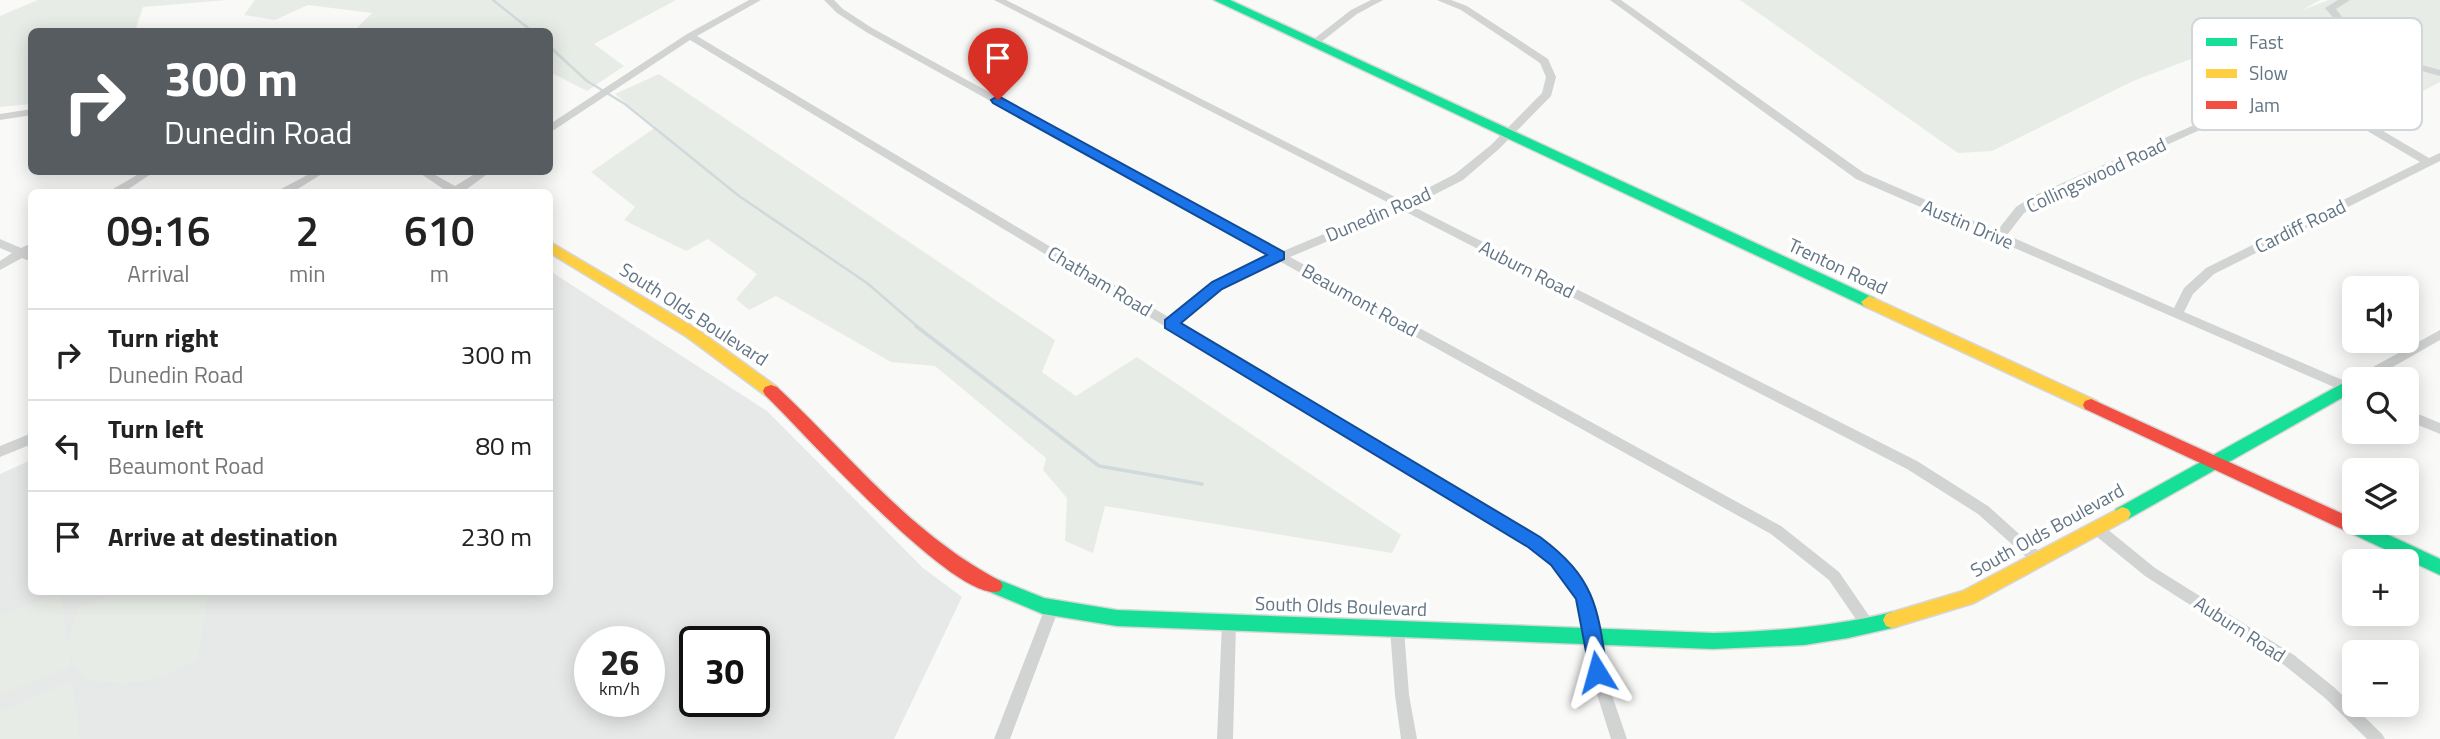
<!DOCTYPE html>
<html lang="en">
<head>
<meta charset="utf-8">
<style>
	body { margin:0; font-family:"Titillium Web",sans-serif; background:#f6f6f6; color:#222; height:100vh; display:flex; flex-direction:column; font-size:26px; white-space:nowrap }
	* { box-sizing:border-box; margin:0 }
	p { font-size:23px; color:#767676 }
	.icon { flex:none; width:38px; height:38px; fill:none; stroke:currentColor; stroke-width:2; stroke-linecap:round; stroke-linejoin:round }
	.map { position:relative; flex:1; overflow:hidden }
	.details { position:absolute; left:28px; top:189px; width:525px; height:406px; display:flex; flex-direction:column; background:#fff; border-radius:10px; box-shadow:0 4px 18px #0003 }
	.details>* { flex:none }
	.hud { position:absolute; left:28px; top:28px; width:525px; height:147px; border-radius:10px; box-shadow:0 4px 18px #0003; background:#575c61; color:#fff; overflow:hidden }
	.buttons { position:absolute; left:2342px; top:276px; display:grid; gap:14px }
	.buttons a { display:grid; place-items:center; width:77px; height:77px; border-radius:10px; background:#fff; box-shadow:0 4px 18px #0003; font-size:35px }
	.speed { position:absolute; left:574px; top:626px; display:flex; gap:14px; font-size:35px; font-weight:700; text-align:center }
	.speed>* { display:grid; place-content:center; width:91px; height:91px; border-radius:50%; background:#fff; box-shadow:0 4px 18px #0003; line-height:1 }
	.speed small { font-size:18px; font-weight:400 }
	.speed .limit { border:4px solid #111; border-radius:10px; background:#fff; color:#111 }
	.pin { position:absolute; display:grid; place-items:center; width:60px; height:60px; color:#fff; margin:-72px -30px; border-radius:50% 50% 50% 0; rotate:-45deg; box-shadow:0 0 7px #0007 }
	.pin .icon { rotate:45deg }
	.me { position:absolute; width:77px; margin:-38px; rotate:352deg; stroke-linejoin:round; filter:drop-shadow(0 0 5px #0008) }
	.turn { display:flex; align-items:center; gap:24px; height:147px; padding:0 21px; font-size:32px }
	.turn .icon { width:91px; height:91px; stroke-width:2.5 }
	.turn b { display:block; font-size:49px; line-height:60px }
	.eta { display:flex; justify-content:space-evenly; align-items:center; height:119px; text-align:center }
	.eta b { font-size:42px; font-weight:600; line-height:49px }
	ul { padding:0; list-style:none }
	li { display:flex; align-items:center; gap:21px; height:91px; padding:0 21px; border-top:2px solid #e0e0e0 }
	li div { flex:1 }
	li b { display:block; font-size:26px }
	li em { font-style:normal }
	.map>svg:first-child { display:block }
	.built { fill:#e7e9e9; fill-rule:evenodd }
	.green { fill:#e8ece6 }
	.lines { fill:none; stroke-linecap:round; stroke-linejoin:round }
	.stream-far1 { stroke:#d0d9db; stroke-width:2.5 }
	.stream { stroke:#d0d9db; stroke-width:3.5 }
	.fast-casing { stroke:#d6d7d7; stroke-width:3 }
	.slow-casing { stroke:#d6d7d7; stroke-width:3 }
	.jam-casing { stroke:#d6d7d7; stroke-width:3 }
	.street { fill:#d2d3d3; fill-rule:evenodd }
	.fast { fill:#16e098; fill-rule:evenodd }
	.slow { fill:#ffcf43; fill-rule:evenodd }
	.jam { fill:#f24e42; fill-rule:evenodd }
	.route { fill:#1a73e8; stroke:#114b97; stroke-width:2 }
	.labels { text-anchor:middle; stroke-width:7; stroke-linejoin:round; paint-order:stroke }
	.street-label { font-size:19px; fill:#627585; stroke:#fff }
	.key { fill:#fff; stroke:#d0d6da; stroke-width:2 }
	.key-label { font-size:19px; fill:#627585 }
</style>
</head>
<body>
<div class="map">
<svg width="2440" height="739" viewBox="0 0 2440 739">
	<rect width="100%" height="100%" fill="#f9f9f8"/>
	<path class="built" d="M550 271 767 411 923 568 962 597 894 739H0V474L31 460 32 592H550ZM590 642H649V702H590ZM695 642H754V702H695Z"/>
	<path class="green" d="M38 0H226L143 7 135 31 32 32 31 104 0 107V16Z
		M255 0H676L594 44 624 66 587 91 550 72V32L354 31 372 13 308 5 275 20 244 15Z
		M1740 0H2320L2302 10 2329 0H2440V82L2406 100 2271 21 2241 40 2133 81 1992 151 1958 153Z
		M659 74 1055 340 1042 372 1076 396 1137 357 1401 535 1392 553 1105 506 1093 553 1065 541 1067 498 1043 470 1046 458 935 366 891 362 776 296 749 310 736 299 757 274 708 239 686 251 624 220 635 207 591 172 656 127 615 94Z
		M60 592 68 645 79 607 120 592H208L198 658C157 682 131 688 84 678L69 655 70 666 0 695V616Z
		M72 682 80 739H0V712Z"/>
	<g class="lines">
		<path class="stream-far1" d="M493 0 533 32
			M550 47 587 81 625 104 739 196 867 283 918 327"/>
		<path class="stream" d="M916 326 1099 466 1202 484"/>
		<defs>
			<path id="fast" d="M1214 0H1230L1874 298 1877 302 1869 308 1864 306Z
				M2354 377 2360 380H2354V391L2128 519 2122 521 2116 519 2113 514 2116 509Z
				M2352 519 2354 523H2363L2440 559V575L2346 531 2343 526 2346 521Z
				M994 578 1044 598 1117 610 1713 633C1774 631 1833 627 1892 612L1898 614 1901 620 1898 626 1892 628 1848 638 1804 645 1713 649 1117 626 1043 614 988 591 985 586 988 581Z"/>
			<path id="slow" d="M550 242 697 329 777 387 779 391 777 395H765L687 337 550 253Z
				M1869 296 2097 401 2099 405 2097 409H2085L1864 306 1861 302Z
				M2122 507 2128 509 2131 514 2128 519 1974 603 1892 628 1886 626 1883 620 1886 614 1963 591Z"/>
			<path id="jam" d="M771 385 777 387C851 456 908 532 1000 581L1003 586 1000 591C958 607 800 428 765 395L763 391 765 387Z
				M2091 399 2354 519V523H2359L2361 526 2358 531 2352 533 2346 531 2085 409 2083 405 2085 401Z"/>
		</defs>
		<use href="#fast" class="fast-casing"/>
		<use href="#slow" class="slow-casing"/>
		<use href="#jam" class="jam-casing"/>
		<path class="street" d="M749 0H761L697 36 1170 318 1225 275 1270 256 866 32 837 13 824 0H834L843 9 872 28 1281 252 1393 205 994 0H1006L1403 201 1455 174 1491 145 1542 93 1546 77 1540 63 1461 10 1437 0H1451L1467 6 1548 59 1556 77 1551 96 1499 149 1463 180 1412 206 1917 461 1988 506 2045 557 2047 561 2045 565 2040 567 2035 565 1978 514 1907 469 1402 210 1290 257 1781 526 1839 572 1874 623 1876 627 1874 631 1869 633 1864 631 1829 580 1771 534 1279 261 1233 281 1179 323 1539 538 1572 565 1591 595 1597 615 1604 672 1627 739H1611L1590 672 1583 615 1578 597 1562 573 1529 546 690 40 554 130 550 131V124L687 34Z
			M1371 0H1383L1357 14 1316 46H1310V42L1351 10Z
			M1610 0H1621L1864 173 1997 231 2016 207 2031 197 2278 88 2320 94 2429 158 2440 153V161L2214 274 2193 294 2184 312 2354 385V393L2350 394 1856 179ZM2279 94 2313 99 2420 162 2206 268 2184 288 2174 308 2007 235 2024 213 2039 203Z
			M2338 0H2350L2336 9 2342 17 2415 63 2440 70V76L2407 67 2336 21 2325 8Z
			M32 109V115L0 120V114Z
			M142 172H154L124 192H112L113 189Z
			M313 172H325L293 192H280L281 189Z
			M418 172H430L455 186 478 172H490L463 192H448Z
			M0 239 21 248 32 243V262L22 258 0 270V261L12 253 0 248Z
			M2440 330V340L2370 380H2354V382L2353 380 2355 377Z
			M2406 409 2440 423V434L2406 420Z
			M32 433V444L0 457V446Z
			M2096 522 2101 524 2155 568 2294 655 2335 688 2382 734 2385 739H2367L2325 698 2284 665 2145 576 2091 532 2089 528 2091 524Z
			M1052 602 1057 604 1059 608 1010 739H994L1045 608 1047 604Z
			M1229 617 1234 619 1236 623 1233 739H1217L1222 623 1224 619Z
			M1397 623 1402 625 1404 629 1409 695 1417 739H1401L1395 695 1390 629 1392 625Z"/>
		<use href="#fast" class="fast"/>
		<use href="#slow" class="slow"/>
		<use href="#jam" class="jam"/>
	</g>
	<path class="route" d="M998 96 1284 252V259L1222 289 1181 323 1540 537C1595 578 1598 607 1607 672L1604 678 1597 680 1591 678 1576 599 1551 565 1528 547 1165 328V320L1212 282 1267 255 993 103 991 100Z"/>
	<g class="labels">
		<g class="street-label">
			<text transform="translate(2096 175) rotate(-25)" y="7">Collingswood Road</text>
			<text transform="translate(1378 214) rotate(-23)" y="7">Dunedin Road</text>
			<text transform="translate(1968 224) rotate(23)" y="7">Austin Drive</text>
			<text transform="translate(2300 226) rotate(-26)" y="7">Cardiff Road</text>
			<text transform="translate(1838 266) rotate(25)" y="7">Trenton Road</text>
			<text transform="translate(1527 269) rotate(27)" y="7">Auburn Road</text>
			<text transform="translate(1100 281) rotate(31)" y="7">Chatham Road</text>
			<text transform="translate(1360 300) rotate(29)" y="7">Beaumont Road</text>
			<text transform="translate(694 314) rotate(33)" y="7">South Olds Boulevard</text>
			<text transform="translate(2047 530) rotate(-29)" y="7">South Olds Boulevard</text>
			<text transform="translate(1341 606) rotate(2)" y="7">South Olds Boulevard</text>
			<text transform="translate(2240 629) rotate(33)" y="7">Auburn Road</text>
		</g>
	</g>
	<rect x="2192" y="18" width="230" height="112" rx="10" class="key"/>
	<rect x="2206" y="38" width="31" height="8" fill="#16e098"/>
	<rect x="2206" y="69" width="31" height="9" fill="#ffcf43"/>
	<rect x="2206" y="101" width="31" height="8" fill="#f24e42"/>
	<g class="key-label">
		<text x="2249" y="49">Fast</text>
		<text x="2249" y="80">Slow</text>
		<text x="2249" y="112">Jam</text>
	</g>
</svg>
<div class="buttons">
<a><svg class="icon" aria-label="sound" viewBox="0 0 24 24"><path d="M4 9h4l5-4v14l-5-4H4zM17 9q2 3 0 6"/></svg></a>
<a><svg class="icon" aria-label="search" viewBox="0 0 24 24"><circle cx="10" cy="10" r="6"/><path d="M15 15l6 6"/></svg></a>
<a><svg class="icon" aria-label="layers" viewBox="0 0 24 24"><path d="M12 4l9 5-9 5-9-5zM3 14l9 5 9-5"/></svg></a>
<a>+</a>
<a>−</a>
</div>
<div class="speed"><div>26<small>km/h</small></div><div class="limit">30</div></div>
<div class="pin" style="left:998px;top:100px;background:#d93025"><svg class="icon" aria-label="arrive" viewBox="0 0 24 24"><path d="M6 21V4h12l-3 4 3 4H6"/></svg></div>
<svg class="me" style="left:1597px;top:672px" viewBox="-20 -20 40 40"><path d="M0-17L14 15 0 8-14 15z" fill="#1a73e8" stroke="#fff" stroke-width="4"/></svg>
<div class="hud">
<div class="turn"><svg class="icon" aria-label="right" viewBox="0 0 24 24"><path d="M7 20v-9h11M14 6l5 5-5 5"/></svg><div><b>300 m</b>Dunedin Road</div></div>
</div>
<section class="details">
<div class="eta">
<div><b>09:16</b><p>Arrival</p></div>
<div><b>2</b><p>min</p></div>
<div><b>610</b><p>m</p></div>
</div>
<ul>
<li><svg class="icon" aria-label="right" viewBox="0 0 24 24"><path d="M7 20v-9h11M14 6l5 5-5 5"/></svg><div><b>Turn right</b><p>Dunedin Road</p></div><em>300 m</em></li>
<li><svg class="icon" aria-label="left" viewBox="0 0 24 24"><path d="M17 20v-9H6M10 6l-5 5 5 5"/></svg><div><b>Turn left</b><p>Beaumont Road</p></div><em>80 m</em></li>
<li><svg class="icon" aria-label="arrive" viewBox="0 0 24 24"><path d="M6 21V4h12l-3 4 3 4H6"/></svg><div><b>Arrive at destination</b></div><em>230 m</em></li>
</ul>
</section>
</div>
</body>
</html>
